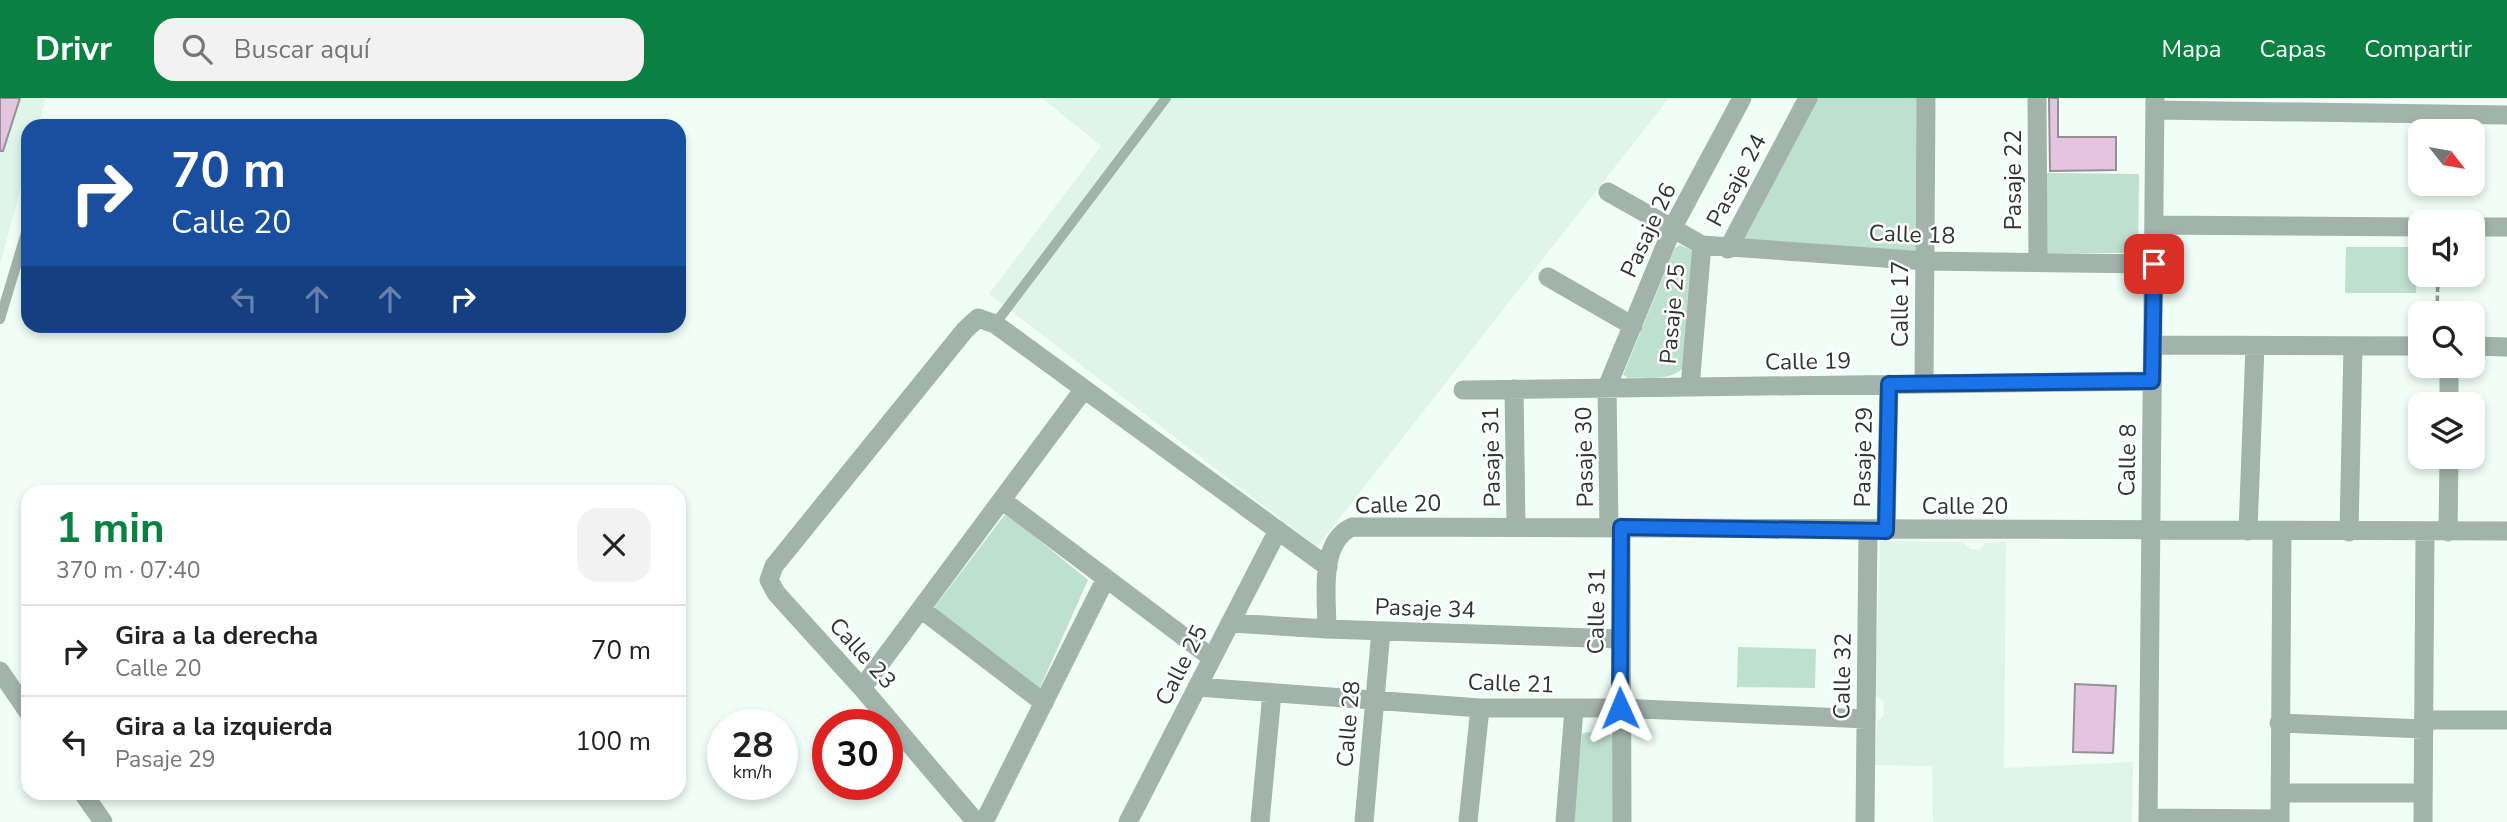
<!DOCTYPE html>
<html lang="es">
<head>
<meta charset="utf-8">
<style>
	body { margin:0; font-family:"Nunito Sans",sans-serif; background:#f2f2f2; color:#222; height:100vh; display:flex; flex-direction:column; font-size:26px; white-space:nowrap }
	* { box-sizing:border-box; margin:0 }
	p { font-size:23px; color:#767676 }
	.icon { flex:none; width:38px; height:38px; fill:none; stroke:currentColor; stroke-width:2; stroke-linecap:round; stroke-linejoin:round }
	.map { position:relative; flex:1; overflow:hidden }
	.sheet { position:absolute; left:21px; top:387px; width:665px; height:315px; display:flex; flex-direction:column; background:#fff; border-radius:21px; box-shadow:0 4px 10px #0003 }
	.sheet>* { flex:none }
	.guide { position:absolute; left:21px; top:21px; width:665px; height:214px; border-radius:21px; box-shadow:0 4px 10px #0003; background:#1a4fa0; color:#fff; overflow:hidden }
	.needle { width:46px; rotate:121deg }
	.controls { position:absolute; left:2408px; top:21px; display:grid; gap:14px }
	.controls a { display:grid; place-items:center; width:77px; height:77px; border-radius:14px; background:#fff; box-shadow:0 4px 10px #0003; font-size:35px }
	.speed { position:absolute; left:707px; top:611px; display:flex; gap:14px; font-size:35px; font-weight:700; text-align:center }
	.speed>* { display:grid; place-content:center; width:91px; height:91px; border-radius:50%; background:#fff; box-shadow:0 4px 10px #0003; line-height:1 }
	.speed small { font-size:18px; font-weight:400 }
	.speed .limit { border:10px solid #d22; background:#fff; color:#111 }
	.pin { position:absolute; display:grid; place-items:center; width:60px; height:60px; color:#fff; margin:-30px; border-radius:14px; box-shadow:0 4px 10px #0006 }
	.me { position:absolute; width:77px; margin:-38px; rotate:359deg; stroke-linejoin:round; filter:drop-shadow(0 0 5px #0008) }
	.turn { display:flex; align-items:center; gap:24px; height:147px; padding:0 35px; font-size:32px }
	.turn .icon { width:91px; height:91px; stroke-width:2.5 }
	.turn b { display:block; font-size:49px; line-height:60px }
	.lanes { display:flex; align-items:center; height:66px; padding:0 35px; background:#0003; justify-content:center; gap:35px; direction:ltr }
	.lanes .off { opacity:.35 }
	.round { display:grid; place-items:center; flex:none; width:74px; height:74px; border-radius:21px; background:#f2f2f2 }
	.summary { display:flex; align-items:center; justify-content:space-between; height:119px; padding:0 35px }
	h1 { font-size:42px; font-weight:700; line-height:52px; color:#0b8043 }
	ul { padding:0; list-style:none }
	li { display:flex; align-items:center; gap:21px; height:91px; padding:0 35px; border-top:2px solid #e0e0e0 }
	li div { flex:1 }
	li b { display:block; font-size:26px }
	li em { font-style:normal }
	header { display:flex; align-items:center; gap:42px; box-sizing:border-box; height:98px; padding:0 35px; background:#0b8043; color:#fff }
	header strong { font-size:33px }
	nav { display:flex; gap:38px; margin-inline-start:auto; font-size:24px }
	.search { width:490px; height:63px; background:#f2f2f2; display:flex; align-items:center; gap:18px; box-sizing:border-box; padding:0 24px; border-radius:21px; color:#767676; font-size:26px }
	.map>svg:first-child { display:block }
	.built { fill:#dff5ea }
	.green { fill:#bde0cf }
	.building { fill:#e4c4df; stroke:#988e96; stroke-width:2 }
	.lines { fill:none; stroke-linecap:round; stroke-linejoin:round }
	.path { stroke:#919b96; stroke-width:3.5; stroke-dasharray:7 3.5; stroke-linecap:butt }
	.service { stroke:#a1b3aa; stroke-width:10 }
	.minor { stroke:#a1b3aa; stroke-width:19 }
	.route-casing { stroke:#114b97; stroke-width:18 }
	.route { stroke:#1a73e8; stroke-width:12 }
	.labels { text-anchor:middle; stroke-width:5; stroke-linejoin:round; paint-order:stroke }
	.street-label { font-size:23px; fill:#2f3532; stroke:#fff }
</style>
</head>
<body>
<header>
<strong>Drivr</strong>
<div class="search"><svg class="icon" aria-label="search" viewBox="0 0 24 24"><circle cx="10" cy="10" r="6"/><path d="M15 15l6 6"/></svg>Buscar aquí</div>
<nav><a>Mapa</a><a>Capas</a><a>Compartir</a></nav>
</header>
<div class="map">
<svg width="2507" height="724" viewBox="0 0 2507 724">
	<rect width="100%" height="100%" fill="#f0fef7"/>
	<path class="built" d="M0 0H46L38 28H28V64L0 166Z
		M1042 0H1669L1317 449 989 196 1101 48Z
		M1880 443 1962 444 1971 451H1980L1985 445 2006 444 2004 670 2133 664 2132 724H1933L1932 668 1875 667 1877 624 1884 617 1883 603 1875 597Z"/>
	<path class="green" d="M1816 0H1917L1915 153 1737 152Z
		M2047 75 2139 76 2138 155H2046Z
		M1680 147 1695 154 1685 268C1672 284 1648 279 1628 280L1623 277 1675 150Z
		M2346 149H2417L2416 195H2345Z
		M1006 415 1088 482 1035 601 927 519Z
		M1738 549 1816 551 1815 590 1737 589Z
		M1587 634 1611 637 1614 642V724H1573L1582 636Z"/>
	<path class="building" d="M0 0H20L3 53H0Z
		M2049 0H2058V39H2116V72L2050 73Z
		M2075 586 2116 588 2113 655 2073 654Z"/>
	<g class="lines">
		<path class="path" d="M2437 215 2438 177"/>
		<path class="service" d="M0 221 28 128
			M995 226 1166 0"/>
		<path class="minor" d="M2037 0 2038 164
			M2155 12 2507 17
			M1608 94 1702 147 1925 163 2153 166
			M2154 127 2420 129
			M2473 129H2507
			M1728 151 1808 0
			M1548 179 1633 228
			M2153 247 2420 248
			M2473 248 2507 249
			M1924 286 1926 0
			M1690 289 1702 147
			M1514 291 1516 427
			M1463 292 2152 283
			M2449 306V268
			M1002 402 1212 560
			M1609 429 1607 289 1673 129 1742 0
			M1621 429 1622 724
			M1886 433 1889 286
			M2248 433 2255 248
			M2349 434 2353 248
			M2448 434 2449 359
			M921 511 1044 605
			M1230 525 1327 531 1620 541
			M1327 531C1327 499 1318 445 1352 429L2507 433
			M0 573 28 614
			M1197 589 1480 610H1620L1866 621
			M862 590 1084 291
			M2424 622H2507
			M2279 625 2424 631
			M83 695 103 724
			M2281 695H2423
			M2148 720 2280 721
			M976 724 862 590 776 495 769 482 774 468 965 232 978 220 995 226 1328 469
			M984 724 1106 480
			M1128 724 1278 432
			M1260 724 1272 595
			M1364 724 1381 533
			M1468 724 1480 610
			M1565 724 1574 611
			M1865 724 1868 433
			M2148 724 2155 0
			M2280 724 2282 433
			M2423 724 2425 434"/>
	</g>
	<g class="lines">
		<defs>
			<path id="route" d="M1620 610 1621 429 1886 433 1889 286 2152 283 2154 166"/>
		</defs>
		<use href="#route" class="route-casing"/>
		<use href="#route" class="route"/>
	</g>
	<g class="labels">
		<g class="street-label">
			<text transform="translate(1736 82) rotate(-62)" y="8">Pasaje 24</text>
			<text transform="translate(2013 82) rotate(-90)" y="8">Pasaje 22</text>
			<text transform="translate(1648 132) rotate(-65)" y="8">Pasaje 26</text>
			<text transform="translate(1912 136) rotate(2)" y="8">Calle 18</text>
			<text transform="translate(1900 206) rotate(-90)" y="8">Calle 17</text>
			<text transform="translate(1672 216) rotate(-85)" y="8">Pasaje 25</text>
			<text transform="translate(1808 263) rotate(-1)" y="8">Calle 19</text>
			<text transform="translate(1491 359) rotate(-91)" y="8">Pasaje 31</text>
			<text transform="translate(1584 359) rotate(-91)" y="8">Pasaje 30</text>
			<text transform="translate(1863 359) rotate(-89)" y="8">Pasaje 29</text>
			<text transform="translate(2127 362) rotate(-89)" y="8">Calle 8</text>
			<text transform="translate(1398 406) rotate(-2)" y="8">Calle 20</text>
			<text x="1965" y="416">Calle 20</text>
			<text transform="translate(1425 510) rotate(2)" y="8">Pasaje 34</text>
			<text transform="translate(1596 513) rotate(-89)" y="8">Calle 31</text>
			<text transform="translate(863 555) rotate(48)" y="8">Calle 23</text>
			<text transform="translate(1181 567) rotate(-63)" y="8">Calle 25</text>
			<text transform="translate(1842 578) rotate(-89)" y="8">Calle 32</text>
			<text transform="translate(1511 585) rotate(2)" y="8">Calle 21</text>
			<text transform="translate(1348 626) rotate(-85)" y="8">Calle 28</text>
		</g>
	</g>
</svg>
<div class="controls">
<a><svg class="needle" viewBox="-14 -14 28 28"><path d="M0-13l5 13h-10z" fill="#e53935"/><path d="M0 13l5-13h-10z" fill="#767676"/></svg></a>
<a><svg class="icon" aria-label="sound" viewBox="0 0 24 24"><path d="M4 9h4l5-4v14l-5-4H4zM17 9q2 3 0 6"/></svg></a>
<a><svg class="icon" aria-label="search" viewBox="0 0 24 24"><circle cx="10" cy="10" r="6"/><path d="M15 15l6 6"/></svg></a>
<a><svg class="icon" aria-label="layers" viewBox="0 0 24 24"><path d="M12 4l9 5-9 5-9-5zM3 14l9 5 9-5"/></svg></a>
</div>
<div class="speed"><div>28<small>km/h</small></div><div class="limit">30</div></div>
<div class="pin" style="left:2154px;top:166px;background:#d93025"><svg class="icon" aria-label="arrive" viewBox="0 0 24 24"><path d="M6 21V4h12l-3 4 3 4H6"/></svg></div>
<svg class="me" style="left:1620px;top:610px" viewBox="-20 -20 40 40"><path d="M0-17L14 15 0 8-14 15z" fill="#1a73e8" stroke="#fff" stroke-width="4"/></svg>
<div class="guide">
<div class="turn"><svg class="icon" aria-label="right" viewBox="0 0 24 24"><path d="M7 20v-9h11M14 6l5 5-5 5"/></svg><div><b>70 m</b>Calle 20</div></div>
<div class="lanes"><svg class="icon off" aria-label="left" viewBox="0 0 24 24"><path d="M17 20v-9H6M10 6l-5 5 5 5"/></svg><svg class="icon off" aria-label="ahead" viewBox="0 0 24 24"><path d="M12 20V5M6 11l6-6 6 6"/></svg><svg class="icon off" aria-label="ahead" viewBox="0 0 24 24"><path d="M12 20V5M6 11l6-6 6 6"/></svg><svg class="icon" aria-label="right" viewBox="0 0 24 24"><path d="M7 20v-9h11M14 6l5 5-5 5"/></svg></div>
</div>
<section class="sheet">
<div class="summary"><div><h1>1 min</h1><p>370 m · 07:40</p></div><a class="round"><svg class="icon" aria-label="close" viewBox="0 0 24 24"><path d="M6 6l12 12M18 6L6 18"/></svg></a></div>
<ul>
<li><svg class="icon" aria-label="right" viewBox="0 0 24 24"><path d="M7 20v-9h11M14 6l5 5-5 5"/></svg><div><b>Gira a la derecha</b><p>Calle 20</p></div><em>70 m</em></li>
<li><svg class="icon" aria-label="left" viewBox="0 0 24 24"><path d="M17 20v-9H6M10 6l-5 5 5 5"/></svg><div><b>Gira a la izquierda</b><p>Pasaje 29</p></div><em>100 m</em></li>
</ul>
</section>
</div>
</body>
</html>
